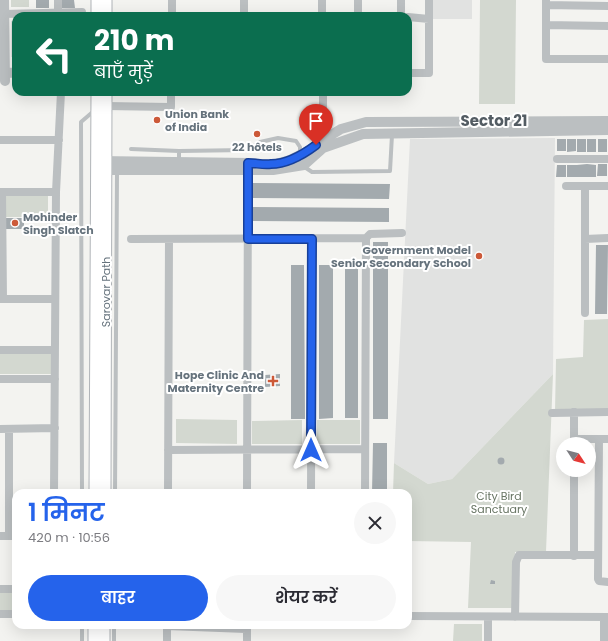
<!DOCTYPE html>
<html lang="hi">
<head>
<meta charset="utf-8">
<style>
	body { margin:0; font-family:Poppins,"Noto Sans Devanagari",sans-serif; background:#f7f7f7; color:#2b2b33; height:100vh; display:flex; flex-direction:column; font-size:15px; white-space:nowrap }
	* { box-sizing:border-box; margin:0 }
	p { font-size:13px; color:#7c7c81 }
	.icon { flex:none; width:22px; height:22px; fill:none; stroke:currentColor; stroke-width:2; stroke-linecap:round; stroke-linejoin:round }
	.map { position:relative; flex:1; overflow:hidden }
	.sheet { position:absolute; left:12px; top:489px; width:400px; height:140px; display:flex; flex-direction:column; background:#fff; border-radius:12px; box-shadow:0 4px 16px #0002 }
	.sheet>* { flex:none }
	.banner { position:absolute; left:12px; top:12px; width:400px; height:84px; border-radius:12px; box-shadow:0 4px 16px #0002; background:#0b6e4f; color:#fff; overflow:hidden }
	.needle { width:26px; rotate:126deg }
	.controls { position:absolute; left:556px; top:437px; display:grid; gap:8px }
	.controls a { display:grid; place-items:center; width:40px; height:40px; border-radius:50%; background:#fff; box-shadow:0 4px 16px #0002; font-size:20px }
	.pin { position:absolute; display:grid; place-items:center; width:34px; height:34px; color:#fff; margin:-41px -17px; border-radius:50% 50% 50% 0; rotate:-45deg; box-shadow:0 0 4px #0007 }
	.pin .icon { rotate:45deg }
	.me { position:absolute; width:44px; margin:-22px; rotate:0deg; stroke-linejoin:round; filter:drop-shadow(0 0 3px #0008) }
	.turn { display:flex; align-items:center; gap:14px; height:84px; padding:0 16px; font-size:18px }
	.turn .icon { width:52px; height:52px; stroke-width:2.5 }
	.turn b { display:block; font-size:28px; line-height:34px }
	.round { display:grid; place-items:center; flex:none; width:42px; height:42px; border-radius:21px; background:#f7f7f7 }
	.summary { display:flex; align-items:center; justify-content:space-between; height:68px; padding:0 16px }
	h1 { font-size:24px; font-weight:600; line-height:30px; color:#2563eb }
	.cta { display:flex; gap:8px; margin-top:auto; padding:8px 16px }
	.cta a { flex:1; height:46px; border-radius:24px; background:#2563eb; color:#fff; font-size:16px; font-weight:600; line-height:46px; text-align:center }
	.cta a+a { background:#f7f7f7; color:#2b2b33 }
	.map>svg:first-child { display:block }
	.built { fill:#e1e2e1 }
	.green { fill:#d3d8d0 }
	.building { fill:#a3aaae }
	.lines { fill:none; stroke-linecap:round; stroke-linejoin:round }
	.secondary-casing { stroke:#b0b4b8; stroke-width:13 }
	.service { stroke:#bbbfc1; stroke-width:4 }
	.minor { stroke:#bbbfc1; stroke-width:8 }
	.tertiary { stroke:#bbbfc1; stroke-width:10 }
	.secondary { stroke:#fff; stroke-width:11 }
	.route-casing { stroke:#184099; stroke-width:10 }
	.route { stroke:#2563eb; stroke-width:7 }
	.poi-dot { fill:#cc5938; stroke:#fff; stroke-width:1.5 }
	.labels { text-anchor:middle; stroke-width:4; stroke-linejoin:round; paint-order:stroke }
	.poi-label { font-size:11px; font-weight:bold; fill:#66737d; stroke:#fff; text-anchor:start }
	.street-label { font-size:11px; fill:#66737d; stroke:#fff }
	.park-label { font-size:11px; fill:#687564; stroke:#fff }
	.district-label { font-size:15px; font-weight:bold; fill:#535c63; stroke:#fff }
</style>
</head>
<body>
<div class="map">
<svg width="608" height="641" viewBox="0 0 608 641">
	<rect width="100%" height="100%" fill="#f3f3f0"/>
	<path class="built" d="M432 0H472V19H432Z
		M11 21H16V57H11Z
		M555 138 553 374 452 479 428 484 394 463 410 139Z"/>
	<path class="green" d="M11 0H29V7H11Z
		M480 0H516L515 104H479Z
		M5 195H48V217H5Z
		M608 319V410L555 412 556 359 583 357 584 320Z
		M0 352H52V374H0Z
		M553 374 546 552H515L514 608H468L471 542 408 541V493H393L394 463 428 484 452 479Z
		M176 419 237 420V444L176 443Z
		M302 420V444H252V421Z
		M317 420H360V444H317Z
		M0 590H16V612H0Z
		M454 624H482V641H453Z"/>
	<path class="building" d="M36 0H49V8H36Z
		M61 0H74L75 8H61Z
		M557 139H566V151H557Z
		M567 139H576V151L567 152Z
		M577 139H586V152H577Z
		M587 139H596V152H587Z
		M598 139H607V152H598Z
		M587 164 596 165V177H577V165Z
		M598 164H607V176H597Z
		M557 165H566V177H556Z
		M567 165H577V177H567Z
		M252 183 390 184 389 199 252 198Z
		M251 207 389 208V222L251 221Z
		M5 218H24V229H5Z
		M373 242H388V254L373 255Z
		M596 245H608L607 314H595Z
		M373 256H388V419H373Z
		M291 265H304L305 419H291Z
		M319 265H333V418L319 419Z
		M345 265H358V418H345Z
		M280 374V386L265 387V375Z
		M373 443H387V493H372Z
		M497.5 461a3.5 3.5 0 1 1 7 0a3.5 3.5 0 1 1-7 0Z
		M491 580 495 581V584H490Z"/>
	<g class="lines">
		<defs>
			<path id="secondary" d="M97 16V0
				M106 16V0
				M95 493 97 92
				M105 493 106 92
				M94 641V625
				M104 641V625"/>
		</defs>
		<use href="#secondary" class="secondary-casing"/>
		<path class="service" d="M131 149 179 151V162
			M179 151 246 150 260 142 278 138 296 141 300 147V154
			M304 164 306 168 312 172 390 171 392 135
			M82 493 81 122 95 110
			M115 493 117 174
			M82 625V641
			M114 641V625"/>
		<path class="minor" d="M58 0V13
			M358 0V16
			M401 0V16
			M546 0V59H608
			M546 5 608 6
			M4 14 82 12
			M172 16V0
			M244 16V0
			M322 16V0
			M408 17 429 19
			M546 25 608 26
			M408 73H429V0
			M323 92V145
			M106 106 171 107V92
			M0 140H59
			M557 159H608
			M566 186H608
			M0 192H56
			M2 192 3 299
			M131 239 366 238
			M585 239 608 238
			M0 299H55
			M585 313V186
			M0 350H55
			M0 379H55
			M574 412V443
			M552 413 608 412
			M0 429 55 428
			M574 439H608
			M599 439 598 579 599 581 608 582
			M168 450 365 449
			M54 493 56 192 61 92
			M168 493 169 239
			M247 493 248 164
			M311 493 312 239
			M365 493 366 238 370 234 402 233
			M0 536H16
			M9 536V429
			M574 556V470
			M0 589H16
			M0 614H16
			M408 616 608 617
			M515 617 516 562 519 555H598
			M167 626 246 629
			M167 641V625
			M247 641V625
			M488 641V617
			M604 641V617"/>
		<path class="tertiary" d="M4 0 5 81
			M0 72 16 73
			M98 161 249 163 272 165 290 160 310 150 323 140 341 129 366 122 608 121
			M97 170H273L304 165 323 148 363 134 608 130"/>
		<use href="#secondary" class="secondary"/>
	</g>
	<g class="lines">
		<defs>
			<path id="route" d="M311 450 312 239H248V163C256 163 263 165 271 164 287 164 304 154 316 145"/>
		</defs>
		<use href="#route" class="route-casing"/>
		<use href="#route" class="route"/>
	</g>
	<g class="poi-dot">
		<circle cx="157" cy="120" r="4"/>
		<circle cx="257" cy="134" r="4"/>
		<circle cx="15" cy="223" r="4"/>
		<circle cx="479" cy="256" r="4"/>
		<path d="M271 375h4v4h4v4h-4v4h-4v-4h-4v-4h4z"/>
	</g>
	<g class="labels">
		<g class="poi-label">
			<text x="165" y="118">Union Bank<tspan x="165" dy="13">of India</tspan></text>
			<text x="257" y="151" text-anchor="middle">22 hôtels</text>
			<text x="23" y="221">Mohinder<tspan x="23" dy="13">Singh Slatch</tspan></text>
			<text x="471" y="254" text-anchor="end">Government Model<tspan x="471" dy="13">Senior Secondary School</tspan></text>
			<text x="264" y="379" text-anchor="end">Hope Clinic And<tspan x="264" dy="13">Maternity Centre</tspan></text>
		</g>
		<g class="street-label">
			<text transform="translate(106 292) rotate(-90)" y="4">Sarovar Path</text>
		</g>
		<g class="park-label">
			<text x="499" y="500">City Bird<tspan x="499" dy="13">Sanctuary</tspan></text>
		</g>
		<g class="district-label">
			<text x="494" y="126">Sector 21</text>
		</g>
	</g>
</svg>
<div class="controls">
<a><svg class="needle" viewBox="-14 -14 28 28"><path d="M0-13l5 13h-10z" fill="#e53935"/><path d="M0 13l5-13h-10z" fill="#7c7c81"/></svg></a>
</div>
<div class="pin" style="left:316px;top:145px;background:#d93025"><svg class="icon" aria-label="arrive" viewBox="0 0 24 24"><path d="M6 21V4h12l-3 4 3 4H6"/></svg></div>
<svg class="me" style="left:311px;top:450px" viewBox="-20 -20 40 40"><path d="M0-17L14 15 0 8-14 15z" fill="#2563eb" stroke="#fff" stroke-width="4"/></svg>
<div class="banner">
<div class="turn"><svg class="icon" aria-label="left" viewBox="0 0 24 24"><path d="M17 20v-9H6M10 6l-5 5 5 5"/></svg><div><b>210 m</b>बाएँ मुड़ें</div></div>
</div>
<section class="sheet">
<div class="summary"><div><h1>1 मिनट</h1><p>420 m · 10:56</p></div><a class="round"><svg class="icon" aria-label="close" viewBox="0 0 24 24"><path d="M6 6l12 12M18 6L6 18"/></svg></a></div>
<div class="cta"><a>बाहर</a><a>शेयर करें</a></div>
</section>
</div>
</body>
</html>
